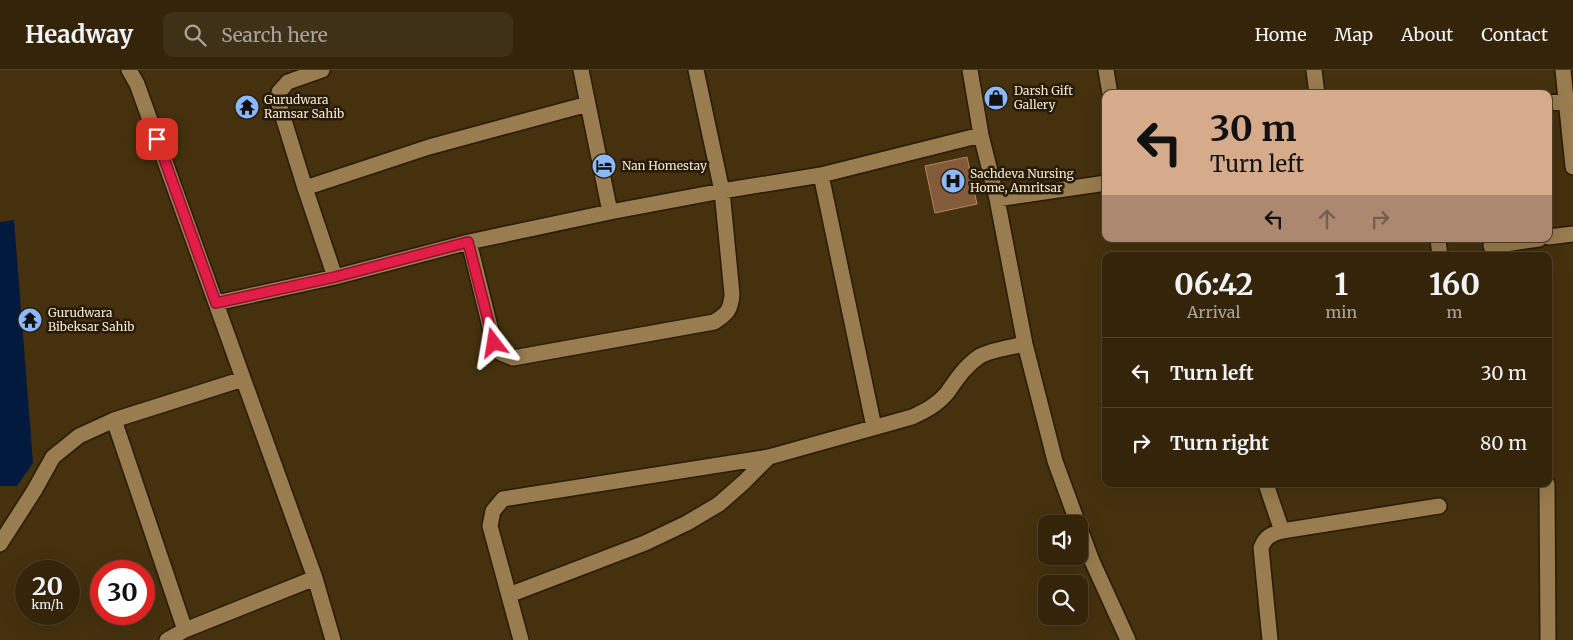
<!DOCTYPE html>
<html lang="en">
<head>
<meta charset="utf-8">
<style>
	body { margin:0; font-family:Merriweather,serif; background:#3f3118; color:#f1f3f6; height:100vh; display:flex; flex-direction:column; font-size:19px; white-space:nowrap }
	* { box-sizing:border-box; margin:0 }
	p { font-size:16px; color:#a9a59c }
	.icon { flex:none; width:28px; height:28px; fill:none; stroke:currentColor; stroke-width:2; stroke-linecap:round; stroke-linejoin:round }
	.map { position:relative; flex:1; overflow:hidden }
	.panel { position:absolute; left:1102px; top:182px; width:450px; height:235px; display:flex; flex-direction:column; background:#34250a; border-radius:10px; box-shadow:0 5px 20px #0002,0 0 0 1px #4e422b }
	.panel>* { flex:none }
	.guide { position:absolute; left:1102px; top:20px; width:450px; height:152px; border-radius:10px; box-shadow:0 5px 20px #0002,0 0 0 1px #4e422b; background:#d6ab8b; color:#111; overflow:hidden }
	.controls { position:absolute; left:1038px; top:445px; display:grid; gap:10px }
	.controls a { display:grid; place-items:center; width:50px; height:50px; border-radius:10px; background:#34250a; box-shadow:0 5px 20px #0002,0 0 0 1px #4e422b; font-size:25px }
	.speed { position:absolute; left:15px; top:490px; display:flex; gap:10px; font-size:25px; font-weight:700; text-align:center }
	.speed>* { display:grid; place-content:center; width:65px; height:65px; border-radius:50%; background:#34250a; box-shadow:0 5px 20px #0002,0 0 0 1px #4e422b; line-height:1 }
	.speed small { font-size:12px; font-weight:400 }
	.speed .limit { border:8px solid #d22; background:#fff; color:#111 }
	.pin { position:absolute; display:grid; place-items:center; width:42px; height:42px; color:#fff; margin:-21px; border-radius:10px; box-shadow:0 2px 8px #0006 }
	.me { position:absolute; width:55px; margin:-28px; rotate:346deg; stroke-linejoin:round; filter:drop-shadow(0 0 4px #0008) }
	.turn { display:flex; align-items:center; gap:18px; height:105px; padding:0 25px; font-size:22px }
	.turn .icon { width:65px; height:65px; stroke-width:2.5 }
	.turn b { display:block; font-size:35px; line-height:42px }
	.lanes { display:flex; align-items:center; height:48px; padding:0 25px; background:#0003; justify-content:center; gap:25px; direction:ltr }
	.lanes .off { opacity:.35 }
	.eta { display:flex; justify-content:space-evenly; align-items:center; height:85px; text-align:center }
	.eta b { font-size:30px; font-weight:700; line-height:35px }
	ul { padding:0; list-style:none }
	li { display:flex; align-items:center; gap:15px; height:70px; padding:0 25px; border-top:1px solid #4e422b }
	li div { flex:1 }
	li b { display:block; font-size:19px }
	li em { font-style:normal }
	header { display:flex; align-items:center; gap:30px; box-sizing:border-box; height:70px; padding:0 25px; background:#34250a; border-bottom:1px solid #4e422b }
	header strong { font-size:24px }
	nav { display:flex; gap:28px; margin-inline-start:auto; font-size:18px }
	.search { width:350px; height:45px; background:#3f3118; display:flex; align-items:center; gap:12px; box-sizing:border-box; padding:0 18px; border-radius:10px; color:#a9a59c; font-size:19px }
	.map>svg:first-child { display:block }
	.water { fill:#021a3d }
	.building { fill:#835a3a; stroke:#b38665 }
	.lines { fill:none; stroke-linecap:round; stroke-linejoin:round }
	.street-casing { stroke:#281a03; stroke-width:18 }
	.street { stroke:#997c4f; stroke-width:15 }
	.route-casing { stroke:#92132f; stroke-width:12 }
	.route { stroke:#e11d48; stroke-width:9 }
	.labels { text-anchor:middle; stroke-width:5; stroke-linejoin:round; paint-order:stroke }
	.poi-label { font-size:12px; fill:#f6e6ce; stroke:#261a08; text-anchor:start }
</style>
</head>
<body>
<header>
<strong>Headway</strong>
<div class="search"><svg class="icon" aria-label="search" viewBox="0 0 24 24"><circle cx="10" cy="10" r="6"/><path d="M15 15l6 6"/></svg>Search here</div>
<nav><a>Home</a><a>Map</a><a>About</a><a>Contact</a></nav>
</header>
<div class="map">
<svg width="1573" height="570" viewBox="0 0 1573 570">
	<rect width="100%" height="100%" fill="#45310e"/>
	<path class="water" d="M14 150 33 393 17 416H0V152Z"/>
	<path class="building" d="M967 87 977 134 935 143 925 96Z"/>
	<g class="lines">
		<defs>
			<path id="street" d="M129 0 137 14 315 508 333 570
				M322 0 288 12 279 22V34L305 118 335 207
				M581 0 610 142
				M970 0 981 65 997 129 1025 274 1055 391 1078 454
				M1106 0 1110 24
				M1314 0 1317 24
				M1563 0 1573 97
				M1549 33 1573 30
				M821 105 874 357
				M305 118 429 77 588 34
				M997 129 1106 113
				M1549 167 1573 164
				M1438 169 1440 186
				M469 172 494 273 501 283 513 288 714 252C727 244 731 240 732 224L722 121 696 0
				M1491 176 1539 169
				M216 233 335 207 469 172 610 142 722 121 821 105 981 65
				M114 350 185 560
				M1266 414 1282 461
				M1547 414 1548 570
				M1079 456 1092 491 1128 570
				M0 474 34 421 53 387 79 366 114 350 243 309
				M509 525 645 473 687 453 719 434 744 412 769 387
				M167 570 185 560 315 508
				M521 570 490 456 493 441 503 429 769 387 912 347C925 341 937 335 947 323 957 309 965 296 980 286 991 280 1012 277 1025 274
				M1270 570 1261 478C1265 467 1271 464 1282 461L1439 436"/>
		</defs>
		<use href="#street" class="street-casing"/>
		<use href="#street" class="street"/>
	</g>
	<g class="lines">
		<defs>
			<path id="route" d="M157 69 216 233 335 207 468 172 494 273"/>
		</defs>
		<use href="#route" class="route-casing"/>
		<use href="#route" class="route"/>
	</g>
	<defs>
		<symbol id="shop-disc" viewBox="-11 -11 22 22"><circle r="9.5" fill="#8cb9fc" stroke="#261a08"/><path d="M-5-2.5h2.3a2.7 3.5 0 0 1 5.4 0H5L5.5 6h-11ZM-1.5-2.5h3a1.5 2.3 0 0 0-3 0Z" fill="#111"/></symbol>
		<symbol id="temple-disc" viewBox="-11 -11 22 22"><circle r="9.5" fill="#8cb9fc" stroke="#261a08"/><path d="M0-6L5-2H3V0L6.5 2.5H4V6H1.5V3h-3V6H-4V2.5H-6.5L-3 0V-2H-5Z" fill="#111"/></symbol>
		<symbol id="hotel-disc" viewBox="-11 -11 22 22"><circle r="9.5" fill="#8cb9fc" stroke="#261a08"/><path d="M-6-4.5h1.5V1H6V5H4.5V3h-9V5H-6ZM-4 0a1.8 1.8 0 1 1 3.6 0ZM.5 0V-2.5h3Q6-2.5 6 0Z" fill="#111"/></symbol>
		<symbol id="hospital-disc" viewBox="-11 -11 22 22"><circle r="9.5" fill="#8cb9fc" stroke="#261a08"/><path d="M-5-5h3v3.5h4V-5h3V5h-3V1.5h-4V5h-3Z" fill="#111"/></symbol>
	</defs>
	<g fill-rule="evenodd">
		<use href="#shop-disc" x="982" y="14" width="28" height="28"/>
		<use href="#temple-disc" x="233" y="23" width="28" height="28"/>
		<use href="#hotel-disc" x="590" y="82" width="28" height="28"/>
		<use href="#hospital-disc" x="939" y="97" width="28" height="28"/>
		<use href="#temple-disc" x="16" y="236" width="28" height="28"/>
	</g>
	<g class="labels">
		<g class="poi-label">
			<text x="1014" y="25">Darsh Gift<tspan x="1014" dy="14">Gallery</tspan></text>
			<text x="264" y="34">Gurudwara<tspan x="264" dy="14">Ramsar Sahib</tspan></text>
			<text x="622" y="100">Nan Homestay</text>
			<text x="970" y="108">Sachdeva Nursing<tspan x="970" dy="14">Home, Amritsar</tspan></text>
			<text x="48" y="247">Gurudwara<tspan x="48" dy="14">Bibeksar Sahib</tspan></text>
		</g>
	</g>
</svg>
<div class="controls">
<a><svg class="icon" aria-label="sound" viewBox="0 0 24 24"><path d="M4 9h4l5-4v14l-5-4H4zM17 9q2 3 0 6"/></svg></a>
<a><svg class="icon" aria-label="search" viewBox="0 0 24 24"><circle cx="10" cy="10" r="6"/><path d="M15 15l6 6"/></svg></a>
</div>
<div class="speed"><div>20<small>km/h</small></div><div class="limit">30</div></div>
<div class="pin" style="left:157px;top:69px;background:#d93025"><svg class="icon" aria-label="arrive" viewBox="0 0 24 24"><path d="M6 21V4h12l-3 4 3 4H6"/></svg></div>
<svg class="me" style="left:494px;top:273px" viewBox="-20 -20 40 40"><path d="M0-17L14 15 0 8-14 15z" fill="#e11d48" stroke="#fff" stroke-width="4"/></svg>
<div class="guide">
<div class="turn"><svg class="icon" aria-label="left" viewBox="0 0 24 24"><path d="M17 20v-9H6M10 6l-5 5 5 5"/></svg><div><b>30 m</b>Turn left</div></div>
<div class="lanes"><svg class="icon" aria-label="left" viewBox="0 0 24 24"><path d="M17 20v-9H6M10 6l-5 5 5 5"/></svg><svg class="icon off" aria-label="ahead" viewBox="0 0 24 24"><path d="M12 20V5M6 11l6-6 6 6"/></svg><svg class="icon off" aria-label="right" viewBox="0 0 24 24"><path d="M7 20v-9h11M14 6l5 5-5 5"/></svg></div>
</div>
<section class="panel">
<div class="eta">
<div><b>06:42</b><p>Arrival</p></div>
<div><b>1</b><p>min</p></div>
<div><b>160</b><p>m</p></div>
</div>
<ul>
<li><svg class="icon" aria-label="left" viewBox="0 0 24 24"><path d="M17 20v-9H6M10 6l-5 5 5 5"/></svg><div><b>Turn left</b></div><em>30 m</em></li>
<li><svg class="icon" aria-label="right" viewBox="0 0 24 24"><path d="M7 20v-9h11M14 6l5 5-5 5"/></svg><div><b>Turn right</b></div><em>80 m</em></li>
</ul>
</section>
</div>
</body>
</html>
